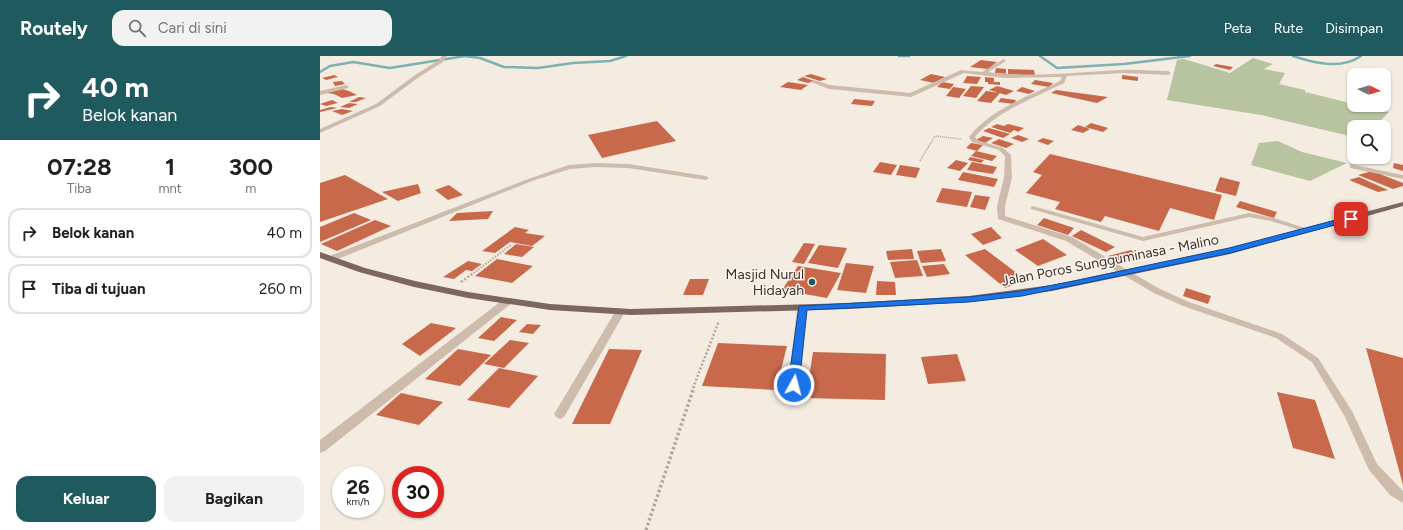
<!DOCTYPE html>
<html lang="id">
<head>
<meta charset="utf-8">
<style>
	body { margin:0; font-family:Figtree,sans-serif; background:#f2f2f2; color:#202124; height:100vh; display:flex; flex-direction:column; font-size:15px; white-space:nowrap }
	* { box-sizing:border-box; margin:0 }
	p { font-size:13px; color:#757577 }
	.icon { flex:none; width:22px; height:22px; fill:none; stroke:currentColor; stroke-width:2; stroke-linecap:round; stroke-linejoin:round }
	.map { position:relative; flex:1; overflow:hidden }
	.panel { display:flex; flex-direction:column; background:#fff; width:320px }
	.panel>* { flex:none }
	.guide { background:#1f5a5e; color:#fff; overflow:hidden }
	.needle { width:26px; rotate:95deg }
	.fabs { position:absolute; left:1027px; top:12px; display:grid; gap:8px }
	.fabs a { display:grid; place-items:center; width:44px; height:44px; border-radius:8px; background:#fff; box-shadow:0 1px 3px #0004; font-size:20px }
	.speed { position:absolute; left:12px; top:410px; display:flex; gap:8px; font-size:20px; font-weight:700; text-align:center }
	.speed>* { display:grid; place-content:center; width:52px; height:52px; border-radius:50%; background:#fff; box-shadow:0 1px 3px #0004; line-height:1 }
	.speed small { font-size:10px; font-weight:400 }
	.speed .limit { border:6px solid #d22; background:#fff; color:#111 }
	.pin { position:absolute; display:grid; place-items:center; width:34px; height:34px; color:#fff; margin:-17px; border-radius:8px; box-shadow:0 2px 6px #0006 }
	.me { position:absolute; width:44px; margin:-22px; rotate:7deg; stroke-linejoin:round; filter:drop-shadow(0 0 3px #0008) }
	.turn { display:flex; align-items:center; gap:14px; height:84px; padding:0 16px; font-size:18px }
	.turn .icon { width:52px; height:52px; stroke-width:2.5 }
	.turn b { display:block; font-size:28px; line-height:34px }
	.eta { display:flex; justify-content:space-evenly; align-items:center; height:68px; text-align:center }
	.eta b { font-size:24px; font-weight:700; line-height:28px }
	.action { display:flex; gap:8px; margin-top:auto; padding:8px 16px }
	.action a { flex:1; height:46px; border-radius:12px; background:#1f5a5e; color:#fff; font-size:16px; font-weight:700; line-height:46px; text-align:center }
	.action a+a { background:#f2f2f2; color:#202124 }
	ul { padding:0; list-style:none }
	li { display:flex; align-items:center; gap:12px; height:50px; margin:0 8px 6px; padding:0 8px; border:2px solid #e0e0e0; border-radius:12px }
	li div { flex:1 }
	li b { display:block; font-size:15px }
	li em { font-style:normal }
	header { display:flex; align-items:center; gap:24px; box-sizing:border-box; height:56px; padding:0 20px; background:#1f5a5e; color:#fff }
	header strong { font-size:19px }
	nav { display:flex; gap:22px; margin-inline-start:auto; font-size:14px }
	.search { width:280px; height:36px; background:#f2f2f2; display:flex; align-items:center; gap:10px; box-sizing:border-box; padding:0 14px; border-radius:12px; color:#757577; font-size:15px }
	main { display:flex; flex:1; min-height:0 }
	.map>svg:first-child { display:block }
	.green { fill:#b8c4a0 }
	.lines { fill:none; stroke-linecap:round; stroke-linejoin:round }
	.stream { stroke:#7fb0b2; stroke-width:2.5 }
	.building { fill:#c8694b }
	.path-far3 { stroke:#b9a596; stroke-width:1.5; stroke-dasharray:1 1; stroke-linecap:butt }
	.path-far2 { stroke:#b9a596; stroke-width:2; stroke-dasharray:1.5 1.5; stroke-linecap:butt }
	.path-far1 { stroke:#b9a596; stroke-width:2.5; stroke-dasharray:2 2; stroke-linecap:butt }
	.path { stroke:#b9a596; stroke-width:3.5; stroke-dasharray:2.5 2.5; stroke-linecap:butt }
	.lane { fill:#cdbbac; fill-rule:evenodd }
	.street { fill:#cdbbac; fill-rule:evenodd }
	.primary { fill:#7d675c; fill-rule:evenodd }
	.route { fill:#1a73e8; stroke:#114b97 }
	.poi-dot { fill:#1f5a5e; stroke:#fbf5ee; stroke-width:1.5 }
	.labels { text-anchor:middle; stroke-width:3; stroke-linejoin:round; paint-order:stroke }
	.street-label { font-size:14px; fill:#3b302b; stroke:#fbf5ee }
	.poi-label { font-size:14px; fill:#3b302b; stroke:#fbf5ee; text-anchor:end }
</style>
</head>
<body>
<header>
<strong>Routely</strong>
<div class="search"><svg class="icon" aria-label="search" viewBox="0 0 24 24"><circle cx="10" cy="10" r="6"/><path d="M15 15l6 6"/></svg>Cari di sini</div>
<nav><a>Peta</a><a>Rute</a><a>Disimpan</a></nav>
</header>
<main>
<section class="panel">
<div class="guide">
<div class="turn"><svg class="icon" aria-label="right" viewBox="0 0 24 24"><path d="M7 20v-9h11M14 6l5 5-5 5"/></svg><div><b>40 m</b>Belok kanan</div></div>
</div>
<div class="eta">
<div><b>07:28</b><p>Tiba</p></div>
<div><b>1</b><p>mnt</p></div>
<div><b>300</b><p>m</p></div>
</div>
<ul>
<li><svg class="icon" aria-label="right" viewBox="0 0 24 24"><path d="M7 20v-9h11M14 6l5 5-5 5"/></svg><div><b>Belok kanan</b></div><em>40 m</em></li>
<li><svg class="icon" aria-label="arrive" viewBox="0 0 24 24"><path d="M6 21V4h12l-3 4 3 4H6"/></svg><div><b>Tiba di tujuan</b></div><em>260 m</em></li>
</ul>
<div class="action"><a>Keluar</a><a>Bagikan</a></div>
</section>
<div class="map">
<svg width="1083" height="474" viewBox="0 0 1083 474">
	<rect width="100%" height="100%" fill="#f4ebe1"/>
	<path class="green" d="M933 2 953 8 944 13 965 17 959 28 985 34V36L1034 48V49L1069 56 1058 67 1061 69 1060 71H1034V81L941 59 847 44 857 4 864 3 910 17Z
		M958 85 982 96 1027 107 990 125 931 109 939 87Z"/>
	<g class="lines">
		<path class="stream" d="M579 0H589
			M720 0 737 12 804 8 870 0
			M973 0C994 7 1021 14 1041 0
			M0 16 10 10 33 6 70 12 145 0 160 2 184 11 218 12 253 7 290 5 306 0"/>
	</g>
	<path class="building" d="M661 4 677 6 668 13 650 11Z
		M896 8 913 11 910 14 893 10Z
		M676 12 686 13V18L675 17Z
		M688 13 714 14 715 20 688 18Z
		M491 18 507 23 500 25 484 20Z
		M611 18 625 21 614 27 600 24Z
		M14 19 18 21 6 24 2 22Z
		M802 19 818 21V25L802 23Z
		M647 20 661 21 657 28 643 27Z
		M483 21 494 25 488 27 477 24Z
		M665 21 674 22V26H680V29L668 28V26H665Z
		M715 24 733 27 729 31 711 28Z
		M22 25 25 28 15 30 13 26Z
		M468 26 488 29 481 34 460 31Z
		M622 26 634 28 630 33 617 31Z
		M651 30 664 31 656 42 643 40Z
		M677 30 694 35 686 39 669 34Z
		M633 31 646 33 639 42 626 40Z
		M702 31 715 35 709 38 696 35Z
		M22 33 29 35 37 39 22 42 14 38 6 37Z
		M736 34 788 41 777 47 731 37Z
		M666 35 680 37 671 47 657 45Z
		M39 41 46 42 36 46H29Z
		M681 42 696 44 694 48 678 46Z
		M534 43 555 45 552 50 531 48Z
		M12 44 18 47 6 50 0 48Z
		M29 47 38 48 29 52 20 51Z
		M11 51 17 52 0 56V54Z
		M22 53 33 55 22 59 12 55Z
		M337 65 356 85 282 102 268 79Z
		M771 67 788 72 783 76 765 71Z
		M677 68 684 70 688 68 704 72 698 76 694 74 690 77 671 71Z
		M758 69 770 73 763 77 751 74Z
		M669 72 690 78 683 82 663 75Z
		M698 79 709 83 702 86 691 82Z
		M663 80 673 82 665 87 656 84Z
		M723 82 734 85 728 89 717 85Z
		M679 83 694 88 686 92 671 87Z
		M651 87 663 89 657 95 646 92Z
		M656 95 677 100 672 105 651 100Z
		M730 98 902 139 894 164 850 152 839 175 785 160 781 166 735 153 740 146 706 137 722 119 713 116Z
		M650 101 664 104 661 107 648 104Z
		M636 104 648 107 640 115 627 112Z
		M560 106 577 109 571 119 553 116Z
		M652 106 677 111 673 118 647 114Z
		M1074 107 1083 109V115L1073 112Z
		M580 109 600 112 596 122 576 119Z
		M1052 115 1083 127V130L1073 133 1038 119Z
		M643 116 678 123 674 131 638 124Z
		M25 119 68 143 0 166V127Z
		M900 121 920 126 916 140 895 135Z
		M1039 121 1068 134 1058 136 1029 124Z
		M98 128 101 137 78 145 62 136Z
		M129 129 143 139 128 144 115 134Z
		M622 132 652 136 647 151 616 146Z
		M655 139 670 141 665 154 650 151Z
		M920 145 957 156 954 162 916 151Z
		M173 155 168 163 129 165 137 157Z
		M34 157 51 164 0 186V171Z
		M724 162 754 172 748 179 717 169Z
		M55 164 71 170 17 195 1 188Z
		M195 171 209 174 205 177 225 180 212 190 190 186 175 197 162 195Z
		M671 171 682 182 663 189 651 178Z
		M761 174 795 191 786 196 752 180Z
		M723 183 747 199 718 210 695 194Z
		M484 187 495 188 484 208 472 206Z
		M196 188 214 191 202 201 184 198Z
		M499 189 527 192 518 212 488 207Z
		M592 193 594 203 568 204 566 195Z
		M621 193 626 205 601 207 597 195Z
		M665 193 706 224 685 232 645 199Z
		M811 194 822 201 799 208 788 200Z
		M177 203 213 210 192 227 155 220Z
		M597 204 603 220 575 222 570 206Z
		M148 205 162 208 152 215 146 214 134 223 123 221Z
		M526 207 554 210 546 237 517 234Z
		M624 208 630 218 607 221 602 210Z
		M478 210 521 217 507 242 462 234Z
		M370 223H389L383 239H363Z
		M557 225 575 226 576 239H556Z
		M866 232 891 240 888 248 863 240Z
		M181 261 197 264 174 285 158 282Z
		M111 267 136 272 100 300 82 288Z
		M207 268 221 269 213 278 199 276Z
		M190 284 209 287 184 312 164 308Z
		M398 287 467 290 456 334 382 330Z
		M1046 292 1083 302V429Z
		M138 293 171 299 140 330 105 323Z
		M289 293 322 294 290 368H252Z
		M493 296 566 298 565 344 486 342Z
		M637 298 646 325 608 328 601 301Z
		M179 312 218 320 189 352 147 344Z
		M957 336 995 344 1015 403 973 392Z
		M81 337 123 346 99 369 56 359Z"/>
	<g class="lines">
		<path class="path-far3" d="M600 105 615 80 641 83"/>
		<path class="path-far2" d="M151 219 191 189"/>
		<path class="path-far1" d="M141 226 152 218
			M373 332 399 265"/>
		<path class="path" d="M326 474 374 331"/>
		<path class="lane" d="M275 107 308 108 386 120 389 122 386 124 308 112 275 111 250 113 212 125 13 205H7L6 203 7 201 208 123 249 109Z
			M713 150 823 181 929 157 954 162 988 173 989 174 986 176 951 165 929 161 823 185 711 153V151Z
			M803 215H809L840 233 869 246 962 278 998 302 1032 355 1057 408 1083 435V447L1070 439 1049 414 1024 359 992 306 956 282 863 250 834 237 803 219 802 217Z"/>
		<path class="street" d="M122 0H127L123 6 99 21 60 50 0 77V73L56 48 95 19 119 4Z
			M684 3 686 5 668 16C713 22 758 16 802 14 817 13 833 15 848 15L851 17 848 19 804 17 747 20 744 27C714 42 677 55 655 81L657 84 683 92 691 99 692 122 685 150V160L752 181 809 215 811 217 809 219H803L746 185 678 163 677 150 684 122 685 100 679 94 652 86 649 81C670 53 709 40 740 25L742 21 685 22 644 17 591 41 509 33 491 26 494 24 510 29 590 37 641 14 662 16Z
			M26 29 29 31 28 32 0 39V35Z
			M1030 108 1083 119V123L1030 112Z
			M188 242 193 245 192 247 5 395 0 397V384L184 243Z
			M482 249 487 252 480 329 478 332 474 333 470 332 468 329 477 252Z
			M300 253 305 256 244 361 240 363 236 361 234 358 236 355 295 256Z"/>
		<path class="primary" d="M1083 146V150L910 198 732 235 649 246 530 253 311 259 230 254 148 242 94 231 39 216 0 202V196L45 212 95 225 148 236 230 248 311 253 530 247 649 240 732 229 909 192Z"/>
	</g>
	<path class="route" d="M1031 160 1035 163 1034 164 910 197 702 240 649 246 487 254 479 329 474 333 468 329 479 250 649 241 702 235 754 225 909 192Z"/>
	<circle class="poi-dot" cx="492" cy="226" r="4"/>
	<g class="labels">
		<g class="street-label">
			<text transform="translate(790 204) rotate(-11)" y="5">Jalan Poros Sungguminasa - Malino</text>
		</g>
		<g class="poi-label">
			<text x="484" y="223">Masjid Nurul<tspan x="484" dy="16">Hidayah</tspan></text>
		</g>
	</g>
</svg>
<div class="fabs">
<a><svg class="needle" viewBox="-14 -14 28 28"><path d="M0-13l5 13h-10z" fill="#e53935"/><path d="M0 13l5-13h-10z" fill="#757577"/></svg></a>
<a><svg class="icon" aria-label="search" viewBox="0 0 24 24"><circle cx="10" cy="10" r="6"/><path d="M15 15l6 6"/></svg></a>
</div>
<div class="speed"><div>26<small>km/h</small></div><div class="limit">30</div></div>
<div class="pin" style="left:1031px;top:163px;background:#d93025"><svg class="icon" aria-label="arrive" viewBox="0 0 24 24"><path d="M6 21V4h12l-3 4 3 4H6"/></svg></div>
<svg class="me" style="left:474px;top:329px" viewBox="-20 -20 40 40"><circle r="17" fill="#1a73e8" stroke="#fff" stroke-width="3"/><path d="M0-11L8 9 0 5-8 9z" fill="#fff"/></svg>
</div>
</main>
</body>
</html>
